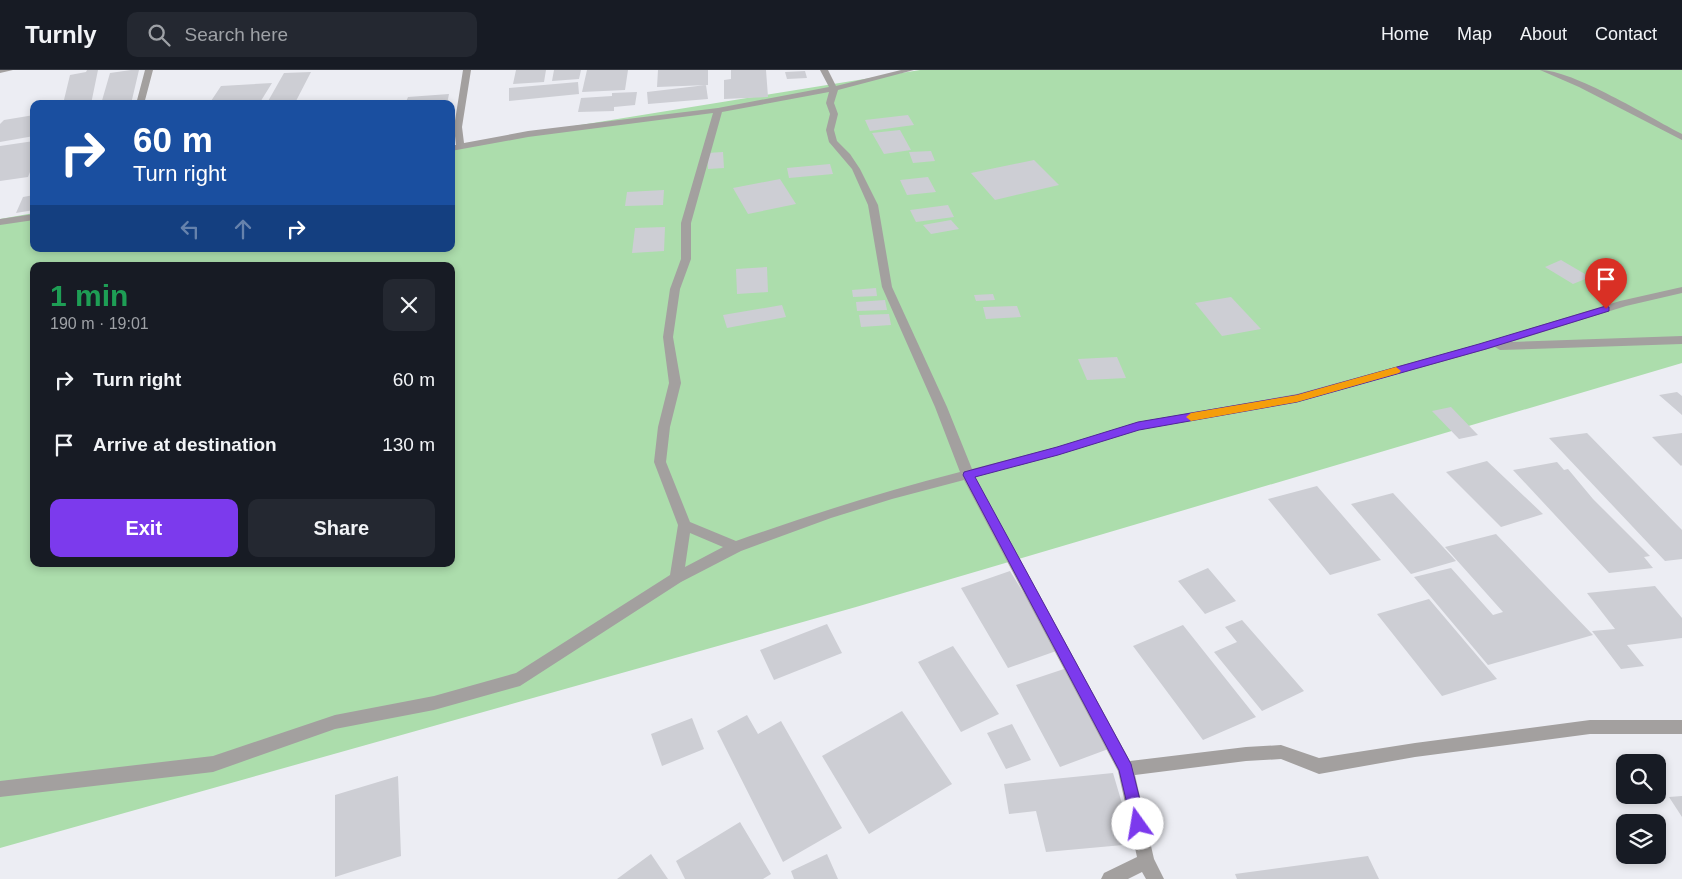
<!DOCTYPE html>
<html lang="en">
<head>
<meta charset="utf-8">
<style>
	body { margin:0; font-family:Arial,sans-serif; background:#242831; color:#f1f3f6; height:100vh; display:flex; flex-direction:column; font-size:19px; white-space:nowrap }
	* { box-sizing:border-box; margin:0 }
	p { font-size:16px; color:#9ea1a6 }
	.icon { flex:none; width:28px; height:28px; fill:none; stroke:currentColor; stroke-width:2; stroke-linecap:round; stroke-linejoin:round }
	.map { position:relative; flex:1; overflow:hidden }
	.sheet { position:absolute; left:30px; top:192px; width:425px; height:305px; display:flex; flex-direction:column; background:#171b24; border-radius:10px; box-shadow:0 2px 8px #0003 }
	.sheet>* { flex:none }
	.hud { position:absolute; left:30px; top:30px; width:425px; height:152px; border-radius:10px; box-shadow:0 2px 8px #0003; background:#1a4fa0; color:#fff; overflow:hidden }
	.controls { position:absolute; left:1616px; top:684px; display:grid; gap:10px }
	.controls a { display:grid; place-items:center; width:50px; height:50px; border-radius:10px; background:#171b24; box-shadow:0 2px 8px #0003; font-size:25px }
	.pin { position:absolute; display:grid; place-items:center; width:42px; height:42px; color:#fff; margin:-51px -21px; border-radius:50% 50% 50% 0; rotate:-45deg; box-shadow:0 0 5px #0007 }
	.pin .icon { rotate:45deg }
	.me { position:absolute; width:55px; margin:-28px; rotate:347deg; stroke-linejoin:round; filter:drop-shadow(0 0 4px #0008) }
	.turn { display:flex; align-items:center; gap:18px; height:105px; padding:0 20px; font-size:22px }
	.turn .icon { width:65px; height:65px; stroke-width:2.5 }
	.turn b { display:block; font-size:35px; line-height:42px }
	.lanes { display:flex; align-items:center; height:48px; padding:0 20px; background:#0003; justify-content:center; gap:25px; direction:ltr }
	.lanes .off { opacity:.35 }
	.round { display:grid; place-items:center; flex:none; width:52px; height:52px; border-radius:10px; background:#242831 }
	.head { display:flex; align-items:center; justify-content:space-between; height:85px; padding:0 20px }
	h1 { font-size:30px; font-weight:700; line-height:38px; color:#1e9e55 }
	.button { display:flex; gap:10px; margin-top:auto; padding:10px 20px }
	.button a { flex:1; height:58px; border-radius:10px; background:#7c3aed; color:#fff; font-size:20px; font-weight:700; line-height:58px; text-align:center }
	.button a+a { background:#242831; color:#f1f3f6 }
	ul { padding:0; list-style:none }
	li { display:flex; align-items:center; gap:15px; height:65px; padding:0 20px }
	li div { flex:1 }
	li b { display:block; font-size:19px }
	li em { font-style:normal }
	header { display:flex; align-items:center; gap:30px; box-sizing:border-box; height:70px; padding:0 25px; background:#171b24; border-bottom:1px solid #363941 }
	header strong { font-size:24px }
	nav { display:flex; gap:28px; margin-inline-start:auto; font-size:18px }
	.search { width:350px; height:45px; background:#242831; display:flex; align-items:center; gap:12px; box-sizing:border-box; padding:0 18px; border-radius:10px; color:#9ea1a6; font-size:19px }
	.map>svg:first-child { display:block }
	.green { fill:#acddac; fill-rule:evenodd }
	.building { fill:#cdced4 }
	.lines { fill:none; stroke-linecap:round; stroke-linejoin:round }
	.minor { fill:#a3a09f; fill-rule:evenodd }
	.route { fill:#7c3aed; stroke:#51269a }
	.slow { fill:#f59e0b }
</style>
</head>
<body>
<header>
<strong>Turnly</strong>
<div class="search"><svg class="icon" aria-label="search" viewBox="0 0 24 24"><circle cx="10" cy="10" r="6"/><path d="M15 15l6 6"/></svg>Search here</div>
<nav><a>Home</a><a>Map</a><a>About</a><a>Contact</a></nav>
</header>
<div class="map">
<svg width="1682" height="809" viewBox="0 0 1682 809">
	<rect width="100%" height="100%" fill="#ecedf3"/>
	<path class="green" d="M920 0H1682V293L856 537 0 778V149L34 143V179H451V76ZM34 196H451V494H34Z"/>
	<path class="building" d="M87 0H98L91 34H63L70 5 86 2Z
		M131 0H139L131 34H101L110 3Z
		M516 0H546L544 12 513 14Z
		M554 0H581L579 9 552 11Z
		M587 0H628L625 20 582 22Z
		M658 0H708V15L657 17Z
		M731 0H766L768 27 724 29V10L731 9Z
		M805 1 807 8 787 9 785 2Z
		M311 2 296 31 267 33 284 3Z
		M578 12 579 24 509 31V18Z
		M272 13 259 34H217L219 31H211L221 16Z
		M706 15 708 29 648 34 647 22Z
		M637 22 635 35 614 37V41L578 42 581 28 612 26V23Z
		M449 24 447 34H405L408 27Z
		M34 45V66L0 72V54L4 50Z
		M908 45 914 55 870 61 865 50Z
		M900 60 911 80 884 84 872 63Z
		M34 71V92L28 107 0 111V76Z
		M931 81 935 91 913 93 909 82Z
		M723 82 724 98 708 99 707 83Z
		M1034 90 1059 115 995 130 971 103Z
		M830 94 833 104 789 108 787 98Z
		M928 107 936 122 907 125 900 110Z
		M780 109 796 134 748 144 733 118Z
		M664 120 663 135 625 136 627 122Z
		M34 125V140L16 143 23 127Z
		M948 135 954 147 916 152 910 140Z
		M951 150 959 159 931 164 923 155Z
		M665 157 664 181 632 183 635 158Z
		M1561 190 1590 207 1573 214 1545 197Z
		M767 197 768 222 737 224 736 199Z
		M876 218 877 226 853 227 852 220Z
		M993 224 995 230 976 231 974 225Z
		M1231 227 1261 259 1222 266 1195 233Z
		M885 230 887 240 857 241 856 232Z
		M782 235 786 247 727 258 723 245Z
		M1017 236 1021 247 986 249 983 237Z
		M889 244 891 255 861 257 859 245Z
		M1117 287 1126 308 1087 310 1078 289Z
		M1677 322 1682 326V345L1659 325Z
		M1451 337 1478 365 1459 369 1432 341Z
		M1587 363 1682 460V489L1665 491 1549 368Z
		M1682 363V395L1681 396 1652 367Z
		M1487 391 1543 444 1501 457 1446 402Z
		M1557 392 1564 400 1568 399 1593 429 1650 486 1644 487 1653 498 1609 503 1513 400Z
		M1317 416 1381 490 1330 505 1268 429Z
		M1393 423 1456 491 1411 504 1351 434Z
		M1496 464 1593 565 1488 595 1414 507 1451 498 1493 545 1503 542 1445 477Z
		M1208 498 1236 531 1205 544 1178 511Z
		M1010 501 1059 580 1008 598 961 518Z
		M1655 516 1682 548V568L1627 575 1644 596 1621 599 1592 561 1615 559 1587 523Z
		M1429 529 1497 609 1442 626 1377 544Z
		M1242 550 1304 621 1262 641 1214 582 1237 572 1225 557Z
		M827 554 842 583 774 610 760 580Z
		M1183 555 1256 647 1203 670 1133 576Z
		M953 576 999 644 961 662 918 592Z
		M1064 599 1111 678 1060 697 1016 615Z
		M902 641 952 714 869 764 822 686Z
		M747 645 758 664 781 651 842 758 783 792 717 661Z
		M692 648 704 679 662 696 651 664Z
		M1012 654 1031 690 1006 699 987 663Z
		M1113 703 1134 774 1046 782 1036 741 1009 744 1004 714Z
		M398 706 401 786 335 807V725Z
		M1682 726V747L1669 727Z
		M740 752 771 804 763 809H685L676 791Z
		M651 784 668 809H617Z
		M827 784 838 809H794L791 801Z
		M1368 786 1379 809H1237L1235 804Z"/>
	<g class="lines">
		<path class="minor" d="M0 0H13L0 3Z
			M145 0H153L144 34H136Z
			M463 0H471L462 57 464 73 528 61 718 38 829 17 820 0H828L836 16 901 0H914L838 20 834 33 838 44 834 60 837 71 850 84 860 99 878 135 892 217 947 337 972 399 1057 377 1138 352 1297 324 1479 274 1620 231 1682 217V223L1626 236 1511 272 1682 266V274L1500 280 1495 277 1297 332 1139 360 1058 385 975 407 1130 691 1246 677 1281 675 1319 688 1415 673 1590 650H1682V664H1590L1415 687 1319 704 1281 689 1246 691 1135 705 1154 789 1164 809H1146L1142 802 1128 809H1101L1104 803 1137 787 1118 701 964 410 892 429 831 448 741 481 681 512 520 616 434 640 335 659 213 702 0 727V711L213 686 335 645 434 626 516 603 670 505 678 455 654 392 658 357 669 313 663 267 670 219 681 189V153L713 43 528 67 451 81V75H456L454 57ZM829 22 826 33 830 44 826 60 829 72 852 99 868 135 882 217 935 337 960 402C884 421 810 445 736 471L690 452 666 392 670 357 681 313 673 267 680 219 691 189V153L722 42ZM690 463 723 477 685 497Z
			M1540 0C1573 0 1649 47 1682 64V70L1579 17Z
			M34 144V150L0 155V149Z"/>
	</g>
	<path class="route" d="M1606 236 1609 237V241L1486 279 1297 332 1139 360 1058 385 975 407 1131 694 1146 754 1143 759 1138 762 1133 759 1119 700 963 405 964 402 1057 377 1138 352 1297 325 1479 274Z"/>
	<path class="slow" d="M1396 297 1401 301 1399 303 1297 332 1191 351 1186 347 1191 343 1297 325Z"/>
</svg>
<div class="controls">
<a><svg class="icon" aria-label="search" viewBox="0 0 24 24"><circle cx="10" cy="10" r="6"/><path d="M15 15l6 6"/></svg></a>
<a><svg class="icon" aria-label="layers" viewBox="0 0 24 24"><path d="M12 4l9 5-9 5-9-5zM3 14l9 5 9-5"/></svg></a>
</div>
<div class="pin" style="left:1606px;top:239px;background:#d93025"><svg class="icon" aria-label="arrive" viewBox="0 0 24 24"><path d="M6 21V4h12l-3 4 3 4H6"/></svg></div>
<svg class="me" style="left:1138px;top:754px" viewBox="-20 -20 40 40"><circle r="19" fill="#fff"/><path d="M0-13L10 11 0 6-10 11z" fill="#7c3aed"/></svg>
<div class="hud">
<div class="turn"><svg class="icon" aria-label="right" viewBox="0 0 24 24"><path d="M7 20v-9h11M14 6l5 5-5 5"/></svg><div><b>60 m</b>Turn right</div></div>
<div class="lanes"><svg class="icon off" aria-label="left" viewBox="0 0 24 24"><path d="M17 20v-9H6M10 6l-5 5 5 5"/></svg><svg class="icon off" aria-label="ahead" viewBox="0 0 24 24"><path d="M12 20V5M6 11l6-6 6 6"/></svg><svg class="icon" aria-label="right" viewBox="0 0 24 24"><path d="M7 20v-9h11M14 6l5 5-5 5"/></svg></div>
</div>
<section class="sheet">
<div class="head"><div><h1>1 min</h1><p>190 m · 19:01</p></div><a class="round"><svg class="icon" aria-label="close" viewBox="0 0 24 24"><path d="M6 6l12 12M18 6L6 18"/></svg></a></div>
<ul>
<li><svg class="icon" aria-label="right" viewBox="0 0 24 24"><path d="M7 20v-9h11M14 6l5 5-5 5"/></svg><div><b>Turn right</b></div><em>60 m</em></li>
<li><svg class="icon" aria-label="arrive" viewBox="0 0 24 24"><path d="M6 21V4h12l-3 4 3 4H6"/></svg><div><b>Arrive at destination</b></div><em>130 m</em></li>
</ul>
<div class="button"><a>Exit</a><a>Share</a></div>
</section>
</div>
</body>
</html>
